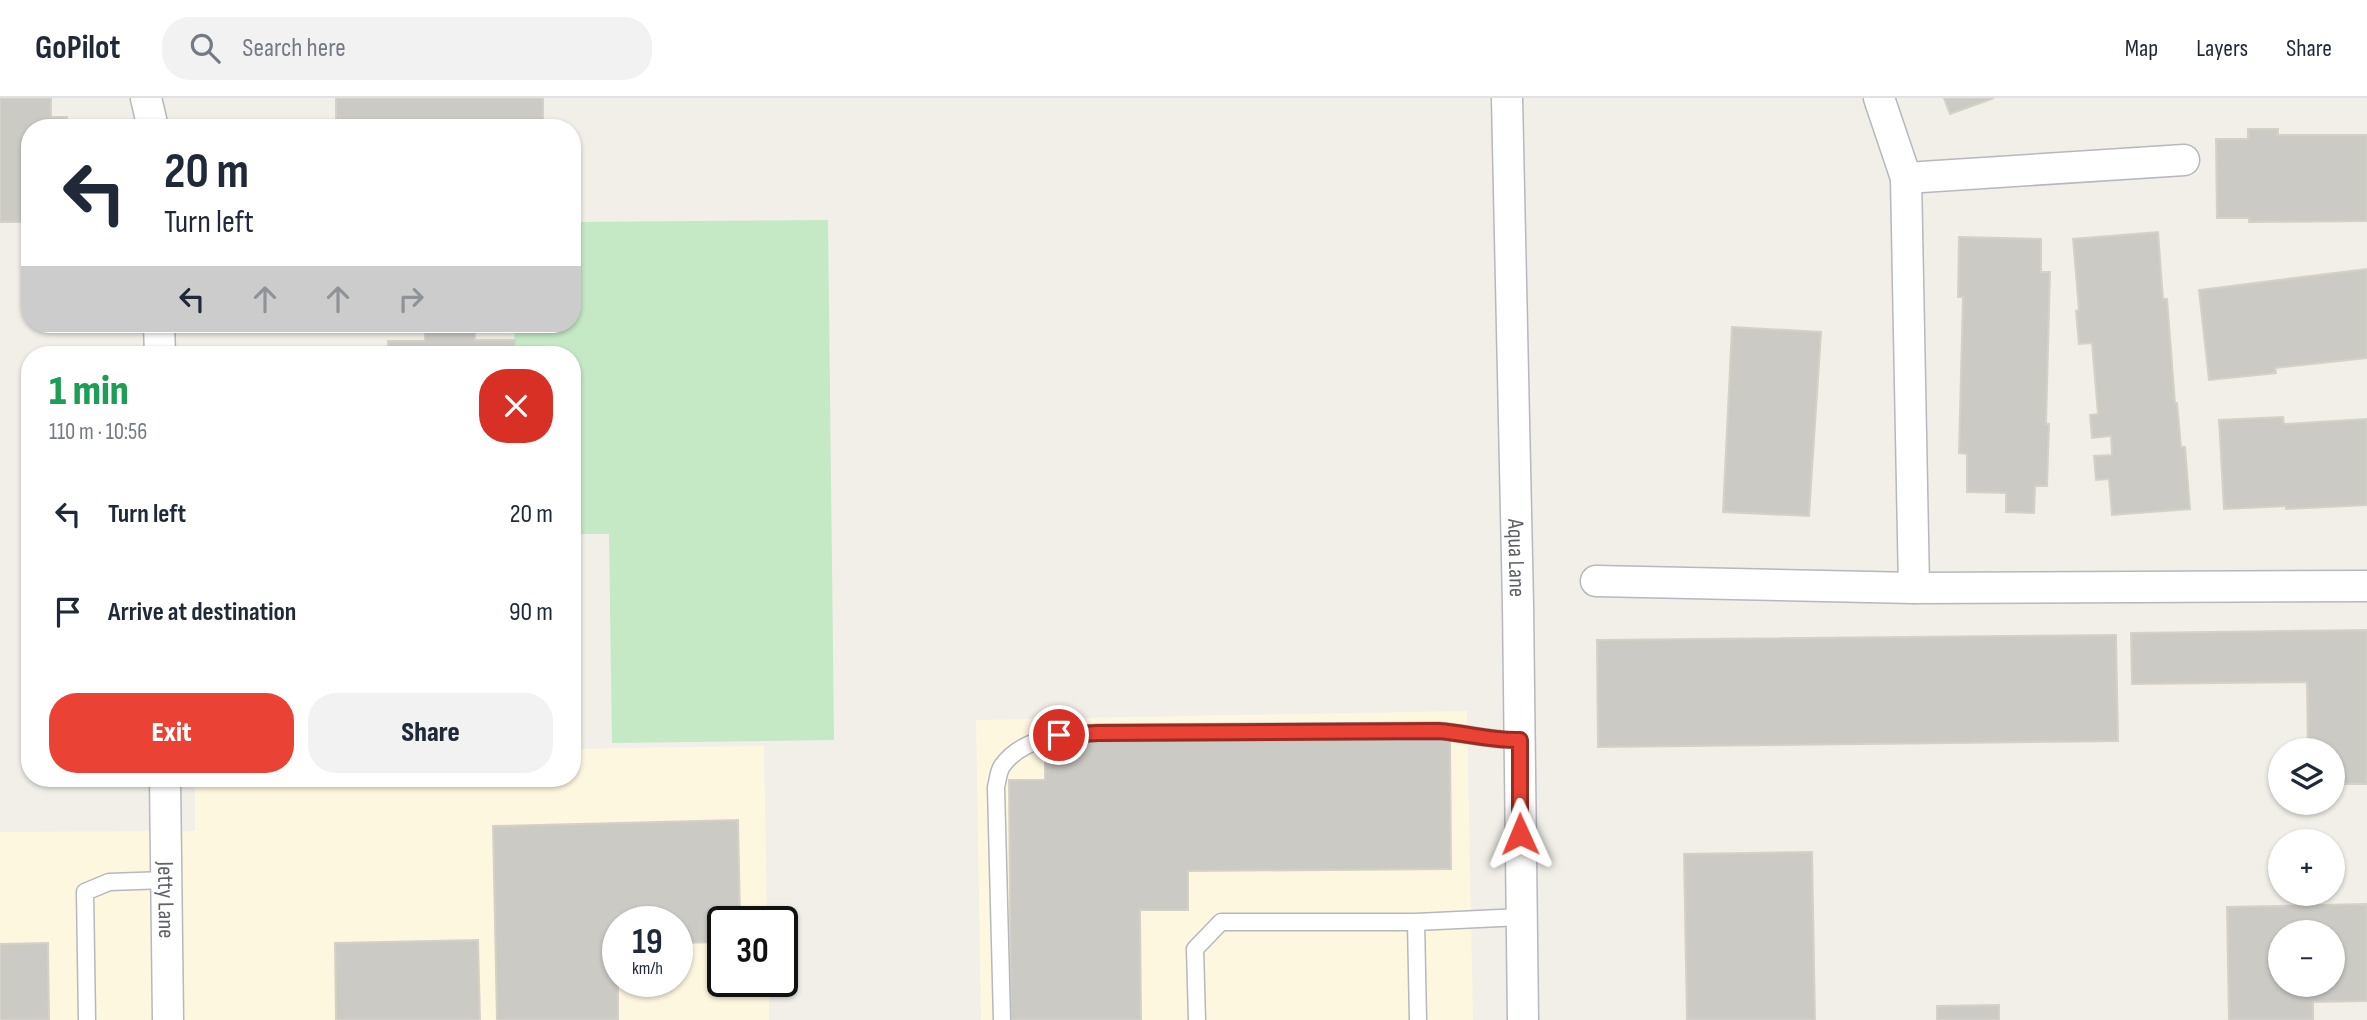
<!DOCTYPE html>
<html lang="en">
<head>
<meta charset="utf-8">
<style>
	body { margin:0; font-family:"Sofia Sans Condensed",sans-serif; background:#f2f2f3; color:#1f2937; height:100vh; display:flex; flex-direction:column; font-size:26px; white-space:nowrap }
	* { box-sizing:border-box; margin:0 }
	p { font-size:23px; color:#747a83 }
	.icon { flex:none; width:38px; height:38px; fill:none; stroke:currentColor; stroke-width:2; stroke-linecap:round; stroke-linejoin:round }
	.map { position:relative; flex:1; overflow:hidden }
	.sheet { position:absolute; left:21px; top:248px; width:560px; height:441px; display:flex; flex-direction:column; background:#fff; border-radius:28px; box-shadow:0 2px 5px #0004 }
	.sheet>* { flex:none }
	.hud { position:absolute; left:21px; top:21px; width:560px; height:214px; border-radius:28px; box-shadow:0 2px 5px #0004; background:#fff; color:#1f2937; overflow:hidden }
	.tools { position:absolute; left:2268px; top:640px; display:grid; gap:14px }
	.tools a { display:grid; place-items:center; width:77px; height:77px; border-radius:50%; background:#fff; box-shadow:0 2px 5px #0004; font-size:35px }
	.speed { position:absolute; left:602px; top:808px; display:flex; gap:14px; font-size:35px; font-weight:700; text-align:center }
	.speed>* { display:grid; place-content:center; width:91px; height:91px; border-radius:50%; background:#fff; box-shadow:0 2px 5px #0004; line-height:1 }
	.speed small { font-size:18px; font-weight:400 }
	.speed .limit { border:4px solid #111; border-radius:10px; background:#fff; color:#111 }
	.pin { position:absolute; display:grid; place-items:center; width:60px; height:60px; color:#fff; margin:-30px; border:4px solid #fff; border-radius:50%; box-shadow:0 2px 7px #0007 }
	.me { position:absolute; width:77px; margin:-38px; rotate:359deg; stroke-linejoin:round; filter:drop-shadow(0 0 5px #0008) }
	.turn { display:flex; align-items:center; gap:24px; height:147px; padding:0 28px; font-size:32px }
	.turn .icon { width:91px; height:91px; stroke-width:2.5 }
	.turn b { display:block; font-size:49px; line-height:60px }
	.lanes { display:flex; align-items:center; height:66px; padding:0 28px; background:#0003; justify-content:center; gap:35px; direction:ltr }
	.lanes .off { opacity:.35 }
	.round { display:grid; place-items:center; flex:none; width:74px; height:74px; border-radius:28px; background:#f2f2f3 }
	.overview { display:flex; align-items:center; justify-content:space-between; height:119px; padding:0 28px }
	h1 { font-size:42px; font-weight:800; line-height:52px; color:#1e9e55 }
	.action { display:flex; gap:14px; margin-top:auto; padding:14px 28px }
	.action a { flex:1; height:80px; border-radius:28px; background:#ea4335; color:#fff; font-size:28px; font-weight:800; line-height:80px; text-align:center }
	.action a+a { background:#f2f2f3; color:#1f2937 }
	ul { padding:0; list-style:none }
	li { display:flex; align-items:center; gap:21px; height:98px; padding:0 28px }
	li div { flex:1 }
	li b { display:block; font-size:26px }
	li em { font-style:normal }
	header { display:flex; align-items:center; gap:42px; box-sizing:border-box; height:98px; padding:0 35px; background:#fff; border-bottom:2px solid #e0e1e3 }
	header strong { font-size:33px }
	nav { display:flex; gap:38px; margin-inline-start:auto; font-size:24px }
	.search { width:490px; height:63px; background:#f2f2f3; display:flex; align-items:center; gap:18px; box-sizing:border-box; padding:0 24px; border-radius:28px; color:#747a83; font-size:26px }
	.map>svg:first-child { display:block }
	.commercial { fill:#fef7e0; fill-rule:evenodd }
	.green { fill:#c5e8c5 }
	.building { fill:#cccac5; stroke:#d6d1c6; stroke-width:2; fill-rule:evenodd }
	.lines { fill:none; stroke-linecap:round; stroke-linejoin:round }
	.lane-casing { stroke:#b5b8bc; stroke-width:19 }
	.street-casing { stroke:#b5b8bc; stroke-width:33 }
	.lane { stroke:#fff; stroke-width:16 }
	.street { stroke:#fff; stroke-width:30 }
	.route-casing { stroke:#982c22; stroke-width:18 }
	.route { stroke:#ea4335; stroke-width:12 }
	.labels { text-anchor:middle; stroke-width:7; stroke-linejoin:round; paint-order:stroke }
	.street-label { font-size:23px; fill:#5f6368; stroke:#fff }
</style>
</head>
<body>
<header>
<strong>GoPilot</strong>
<div class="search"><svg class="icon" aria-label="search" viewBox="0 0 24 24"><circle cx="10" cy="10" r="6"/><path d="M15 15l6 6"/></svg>Search here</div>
<nav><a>Map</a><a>Layers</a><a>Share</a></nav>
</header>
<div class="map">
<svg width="2367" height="922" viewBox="0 0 2367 922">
	<rect width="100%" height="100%" fill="#f1efe8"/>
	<path class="commercial" d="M1467 613 1473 922H981L976 622Z
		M764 648 767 824H723V884H769V922H0V734L195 733V681H572V651ZM618 824H677V884H618Z"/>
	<path class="green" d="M828 122 834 642 612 645 609 436H581L580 414H572V257H515L514 226H572V124Z"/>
	<path class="building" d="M0 0H51V19H67V30H30V124H0Z
		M336 0H543V30H336Z
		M1944 0H1994L1950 16Z
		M2248 31H2278V37H2367V123L2249 124V120H2217L2216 41H2248Z
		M2158 134 2163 201H2167L2175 305H2177L2181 349H2185L2190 411 2112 417 2109 381 2096 382 2094 358 2112 357 2111 338 2092 340 2090 317 2098 316 2092 245 2079 246 2076 213 2079 212 2073 141Z
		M1959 139 2041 141V174H2050L2046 326H2049L2047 388H2035L2034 415 2006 414V395L1967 394V356L1959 355 1963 199H1958Z
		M2367 171V260L2275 270 2276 275 2209 282 2199 192Z
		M453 226H475V242H515V257H388V243H425V229H453Z
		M1732 229 1821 234 1809 418 1723 414Z
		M2283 319 2284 326 2367 321V407L2286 411V408L2224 411 2219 322Z
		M2367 532V686H2333V653H2308L2307 584 2132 586 2131 535Z
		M2116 537 2118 643 1598 649 1597 542Z
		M1450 641 1451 771 1188 773V812H1140L1141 922H1011L1009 682H1045V644Z
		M738 722 740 818H745V823L723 824V844L677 845V824H618V922H497L493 728Z
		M1812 754 1815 922H1687L1684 756Z
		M2367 806V903L2313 904V922H2229L2227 809ZM2280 835H2333V887H2280Z
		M478 842 480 922H336L335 845Z
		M48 845 49 922H0V846Z
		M1999 907V922H1937V908Z"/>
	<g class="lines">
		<defs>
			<path id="lane" d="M1416 824 1418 922
				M87 922 85 794 109 784 166 782
				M1002 922 996 689C998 682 998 674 1002 668 1023 638 1065 637 1098 635L1438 633C1466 635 1492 643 1519 642
				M1197 922 1195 851 1221 824H1416L1521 819"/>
			<g id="street">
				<path d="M146 0 153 30"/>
				<path id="s1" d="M1507 0 1518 507 1523 922"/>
				<path d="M1879 0 1906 80 1914 490"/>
				<path d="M1906 80 2184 62"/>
				<path d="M159 226 160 257"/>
				<path d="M1596 483 1914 490 2367 488"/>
				<path id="s2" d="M165 681 168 922"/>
			</g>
		</defs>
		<use href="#lane" class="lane-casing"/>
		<use href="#street" class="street-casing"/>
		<use href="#lane" class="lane"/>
		<use href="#street" class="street"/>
	</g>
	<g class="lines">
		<defs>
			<path id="route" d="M1059 637 1098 635 1438 633C1466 635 1492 643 1520 642V736"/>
		</defs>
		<use href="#route" class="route-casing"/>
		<use href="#route" class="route"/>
	</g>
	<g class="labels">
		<g class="street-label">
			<text dy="8" stroke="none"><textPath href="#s1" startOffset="460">Aqua Lane</textPath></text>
			<text dy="8" stroke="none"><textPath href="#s2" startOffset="121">Jetty Lane</textPath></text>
		</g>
	</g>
</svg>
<div class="tools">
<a><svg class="icon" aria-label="layers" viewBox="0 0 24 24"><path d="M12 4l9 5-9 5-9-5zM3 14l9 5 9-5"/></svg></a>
<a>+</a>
<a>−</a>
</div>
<div class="speed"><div>19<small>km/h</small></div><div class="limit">30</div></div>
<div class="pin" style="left:1059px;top:637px;background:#d93025"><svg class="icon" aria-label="arrive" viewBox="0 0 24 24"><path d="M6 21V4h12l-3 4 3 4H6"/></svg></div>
<svg class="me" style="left:1520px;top:736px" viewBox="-20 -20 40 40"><path d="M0-17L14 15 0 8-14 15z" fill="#ea4335" stroke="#fff" stroke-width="4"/></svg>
<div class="hud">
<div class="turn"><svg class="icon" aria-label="left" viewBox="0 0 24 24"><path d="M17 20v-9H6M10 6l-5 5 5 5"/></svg><div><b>20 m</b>Turn left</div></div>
<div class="lanes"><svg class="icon" aria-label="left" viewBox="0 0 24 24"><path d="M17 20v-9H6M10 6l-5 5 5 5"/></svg><svg class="icon off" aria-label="ahead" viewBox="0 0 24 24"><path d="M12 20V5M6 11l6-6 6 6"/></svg><svg class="icon off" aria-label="ahead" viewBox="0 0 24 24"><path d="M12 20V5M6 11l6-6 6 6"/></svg><svg class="icon off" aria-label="right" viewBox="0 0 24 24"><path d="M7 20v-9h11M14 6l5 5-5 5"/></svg></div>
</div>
<section class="sheet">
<div class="overview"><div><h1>1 min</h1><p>110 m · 10:56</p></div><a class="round" style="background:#d93025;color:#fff"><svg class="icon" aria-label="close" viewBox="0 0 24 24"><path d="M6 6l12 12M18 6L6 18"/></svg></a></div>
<ul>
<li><svg class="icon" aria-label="left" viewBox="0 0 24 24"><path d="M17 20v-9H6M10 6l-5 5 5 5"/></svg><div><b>Turn left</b></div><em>20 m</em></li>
<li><svg class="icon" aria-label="arrive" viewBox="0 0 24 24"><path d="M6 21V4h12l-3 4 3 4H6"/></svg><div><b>Arrive at destination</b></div><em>90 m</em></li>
</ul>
<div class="action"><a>Exit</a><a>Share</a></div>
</section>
</div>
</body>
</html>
